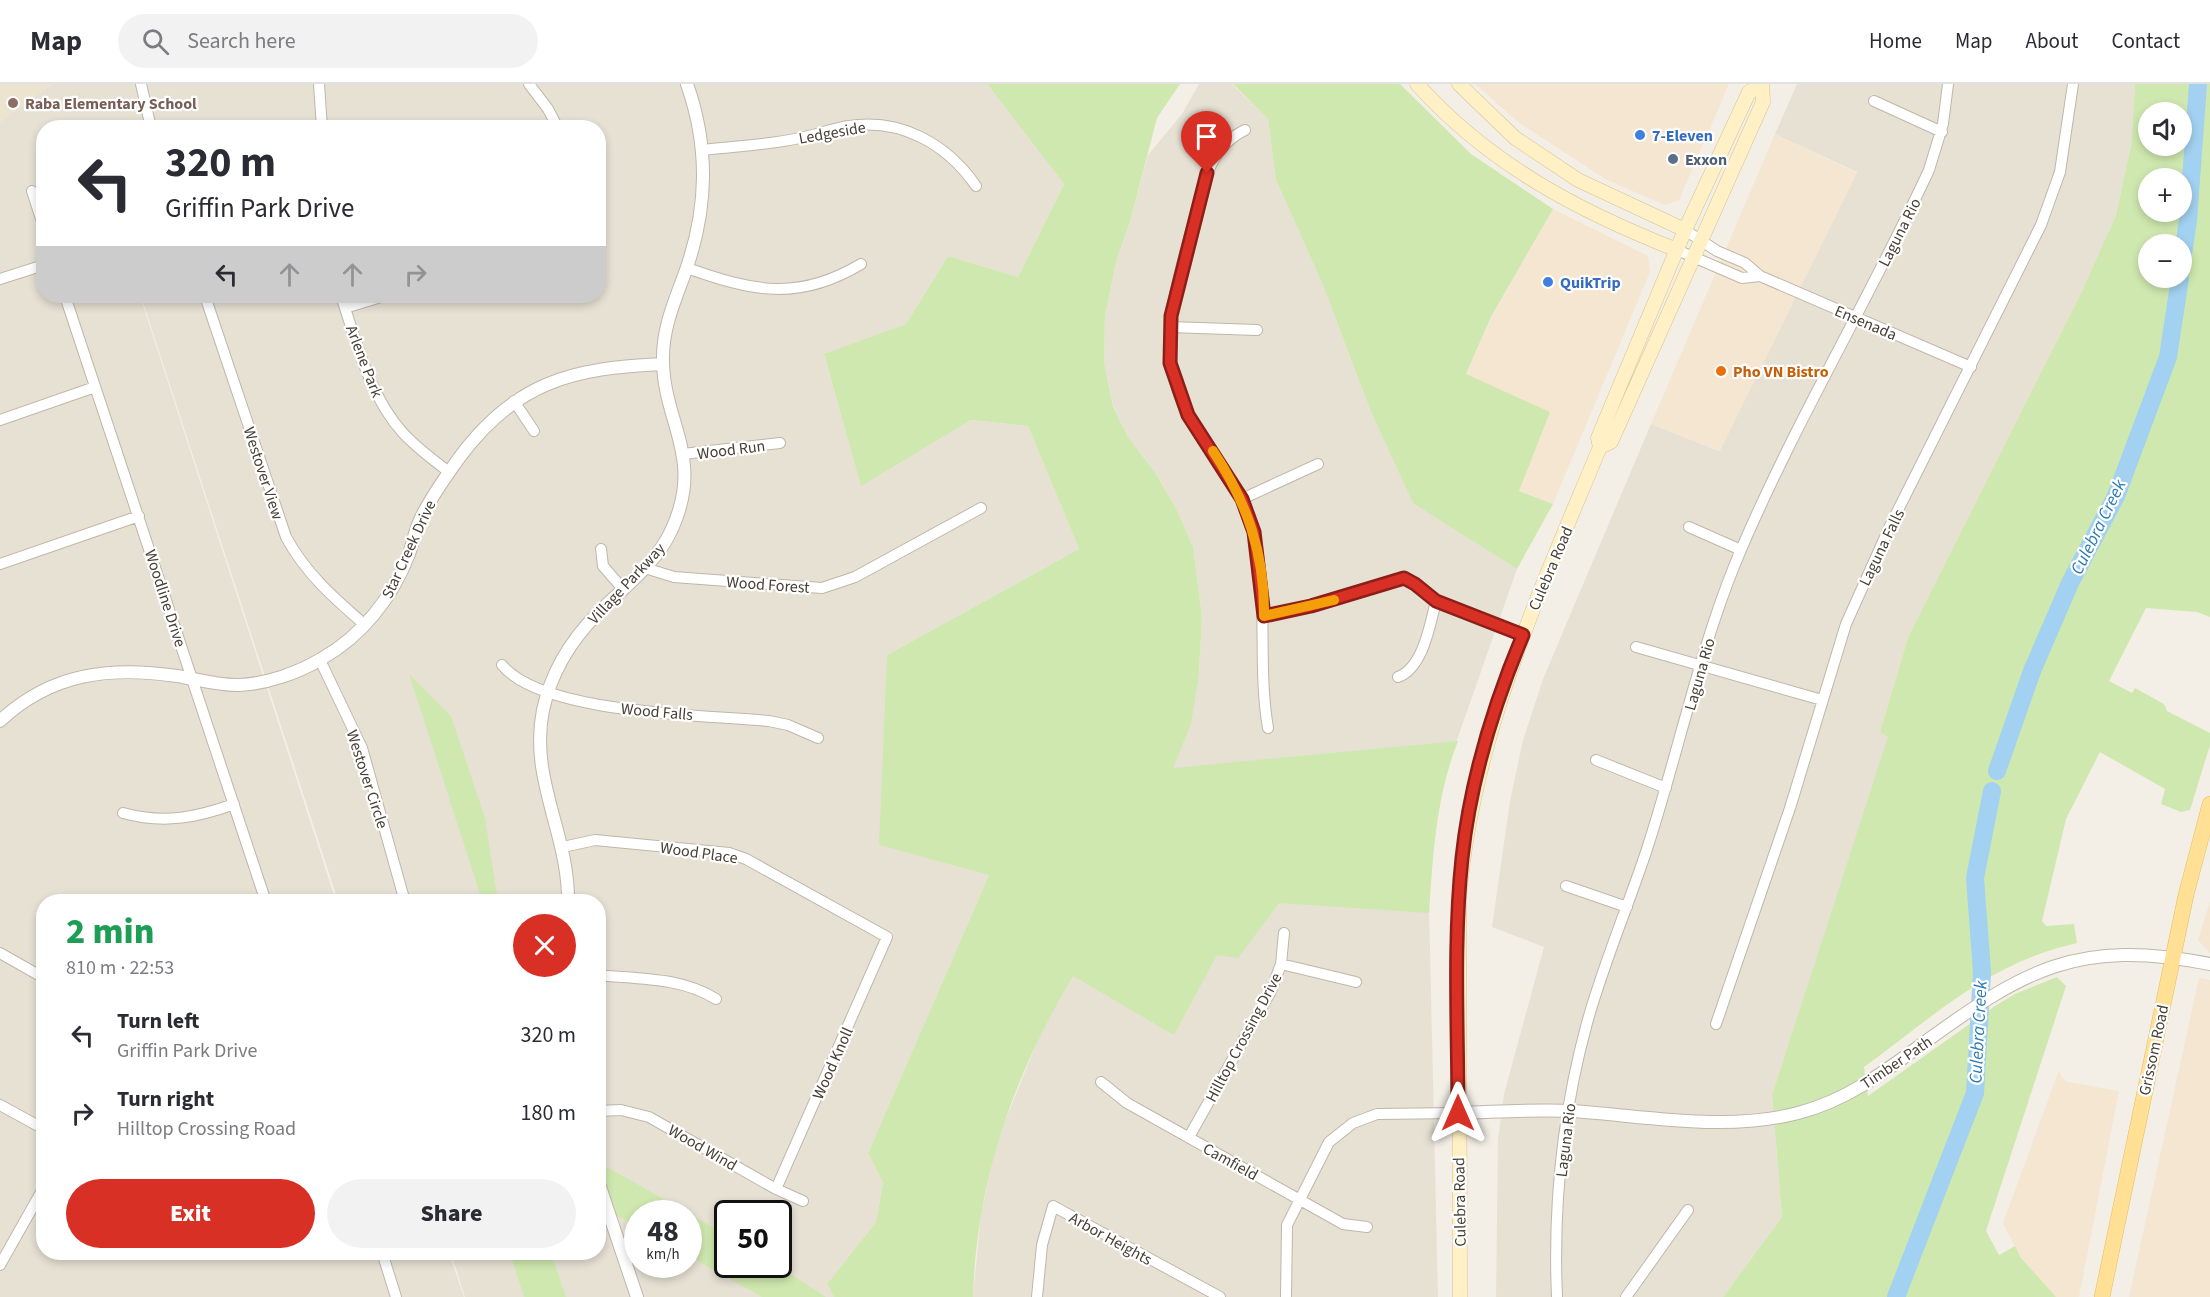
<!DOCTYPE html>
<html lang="en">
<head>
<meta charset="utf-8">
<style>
	body { margin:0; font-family:"Source Sans 3",sans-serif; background:#f2f2f3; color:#2b2b33; height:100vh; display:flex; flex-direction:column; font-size:22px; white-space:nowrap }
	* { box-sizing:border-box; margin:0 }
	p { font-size:20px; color:#7c7c81 }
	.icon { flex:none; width:33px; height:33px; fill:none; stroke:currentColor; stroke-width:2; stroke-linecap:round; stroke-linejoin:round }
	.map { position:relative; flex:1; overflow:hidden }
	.drawer { position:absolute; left:36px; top:810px; width:570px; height:366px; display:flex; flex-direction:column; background:#fff; border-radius:24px; box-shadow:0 3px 9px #0003 }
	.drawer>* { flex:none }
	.hud { position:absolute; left:36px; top:36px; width:570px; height:183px; border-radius:24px; box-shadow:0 3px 9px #0003; background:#fff; color:#2b2b33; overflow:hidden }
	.controls { position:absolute; left:2138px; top:18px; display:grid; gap:12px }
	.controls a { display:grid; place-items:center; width:54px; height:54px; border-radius:50%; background:#fff; box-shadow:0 3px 9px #0003; font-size:30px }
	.speed { position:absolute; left:624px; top:1116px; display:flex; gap:12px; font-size:30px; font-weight:700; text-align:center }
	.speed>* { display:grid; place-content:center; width:78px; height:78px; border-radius:50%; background:#fff; box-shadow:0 3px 9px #0003; line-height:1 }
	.speed small { font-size:15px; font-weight:400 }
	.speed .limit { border:3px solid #111; border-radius:9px; background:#fff; color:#111 }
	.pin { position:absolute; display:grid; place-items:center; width:51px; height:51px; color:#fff; margin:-62px -26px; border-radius:50% 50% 50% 0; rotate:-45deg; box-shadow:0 0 6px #0007 }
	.pin .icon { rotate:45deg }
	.me { position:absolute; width:66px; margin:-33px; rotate:0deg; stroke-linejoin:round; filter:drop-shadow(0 0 4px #0008) }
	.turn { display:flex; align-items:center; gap:21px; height:126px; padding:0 30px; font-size:27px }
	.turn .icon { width:78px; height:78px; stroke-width:2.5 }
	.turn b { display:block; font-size:42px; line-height:51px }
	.lanes { display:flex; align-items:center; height:57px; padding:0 30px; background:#0003; justify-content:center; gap:30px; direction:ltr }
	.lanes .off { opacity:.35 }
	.round { display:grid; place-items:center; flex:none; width:63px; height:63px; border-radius:32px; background:#f2f2f3 }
	.head { display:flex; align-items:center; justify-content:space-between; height:102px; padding:0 30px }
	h1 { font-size:36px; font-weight:800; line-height:45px; color:#1e9e55 }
	.primary-button { display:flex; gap:12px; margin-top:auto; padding:12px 30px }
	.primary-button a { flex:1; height:69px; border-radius:36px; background:#d93025; color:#fff; font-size:24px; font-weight:800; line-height:69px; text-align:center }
	.primary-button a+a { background:#f2f2f3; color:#2b2b33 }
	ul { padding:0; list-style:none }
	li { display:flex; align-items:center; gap:18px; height:78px; padding:0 30px }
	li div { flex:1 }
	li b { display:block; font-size:22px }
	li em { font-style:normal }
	header { display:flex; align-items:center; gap:36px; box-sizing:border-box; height:84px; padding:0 30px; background:#fff; border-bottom:2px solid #e1e1e2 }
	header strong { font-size:28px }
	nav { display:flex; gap:33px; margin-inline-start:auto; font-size:21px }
	.search { width:420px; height:54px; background:#f2f2f3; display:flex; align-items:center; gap:15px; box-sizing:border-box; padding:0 21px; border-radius:33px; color:#7c7c81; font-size:22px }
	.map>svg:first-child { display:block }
	.residential { fill:#e7e1d4; fill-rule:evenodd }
	.commercial { fill:#f5e6d1 }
	.education { fill:#ede4d0 }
	.green { fill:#cfe8af; fill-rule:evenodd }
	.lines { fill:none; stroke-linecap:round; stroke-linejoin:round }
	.river { stroke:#a2d1f1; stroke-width:18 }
	.minor-casing { stroke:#bfb7a9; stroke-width:12 }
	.tertiary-casing { stroke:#bfb7a9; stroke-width:14 }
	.secondary-casing { stroke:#d4c396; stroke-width:15 }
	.primary-casing { stroke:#e4bd63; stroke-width:16 }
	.minor { stroke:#fff; stroke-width:10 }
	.tertiary { stroke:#fff; stroke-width:12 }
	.secondary { stroke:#fff0c5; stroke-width:14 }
	.primary { stroke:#ffe094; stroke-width:15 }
	.route-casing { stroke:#8d1f18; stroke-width:15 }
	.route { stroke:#d93025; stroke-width:10 }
	.slow { stroke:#f59e0b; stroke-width:10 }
	.education-dot { fill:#8d6e63; stroke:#fff; stroke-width:2 }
	.shop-dot { fill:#3f7fe0; stroke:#fff; stroke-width:2 }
	.service-dot { fill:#5c6f8a; stroke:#fff; stroke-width:2 }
	.food-dot { fill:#e8710a; stroke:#fff; stroke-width:2 }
	.labels { text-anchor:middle; stroke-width:4.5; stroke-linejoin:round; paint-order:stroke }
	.education-label { font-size:16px; font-weight:bold; fill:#785e54; stroke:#fff; text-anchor:start }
	.street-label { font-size:16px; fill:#464035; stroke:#fff }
	.shop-label { font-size:16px; font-weight:bold; fill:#366cbe; stroke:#fff; text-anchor:start }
	.service-label { font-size:16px; font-weight:bold; fill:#4e5e75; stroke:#fff; text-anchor:start }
	.food-label { font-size:16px; font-weight:bold; fill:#c56008; stroke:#fff; text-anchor:start }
	.water-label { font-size:18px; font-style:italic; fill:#2e7cb3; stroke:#fff }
</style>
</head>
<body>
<header>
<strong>Map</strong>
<div class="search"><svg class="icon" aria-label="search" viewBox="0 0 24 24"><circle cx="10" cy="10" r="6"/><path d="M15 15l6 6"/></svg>Search here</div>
<nav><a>Home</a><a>Map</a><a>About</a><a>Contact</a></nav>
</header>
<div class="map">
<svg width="2210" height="1213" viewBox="0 0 2210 1213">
	<rect width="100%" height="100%" fill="#f3efe6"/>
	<path class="residential" d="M52 0H987L1064 100 1018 193 948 172 906 240 824 271 861 401 971 336 1028 342 1079 465 887 571 989 791 868 1069 883 1099 876 1138 827 1200 834 1213H465L451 1169 598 1168V818L338 817 141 212H598V44L85 43 44 44V212H140L336 817 44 818V1168L449 1169 464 1213H0V38ZM638 1130H688V1180H638ZM728 1130H778V1180H728Z
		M1199 0H1232L1268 35 1276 96 1322 199 1371 328 1413 418 1517 485 1445 690 1434 753 1429 822 1438 1213H973L981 1130 997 1057 1042 946 1073 891 1199 590 1202 532 1193 463 1176 424 1154 387 1128 353 1113 321 1104 278 1105 233 1116 178 1130 138 1148 71 1182 30Z
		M1797 0H2135L2131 61 2116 131 2081 209 1908 553 1880 648 1889 653 1772 1011 1782 1133 1723 1213H1496L1498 1055 1504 1010 1544 863 1492 843 1510 717 1523 656 1543 595 1651 340 1719 367 1857 88 1775 50Z"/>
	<path class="commercial" d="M1475 0H1729L1679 116 1665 121 1607 96 1518 38Z
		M1775 50 1857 89 1720 367 1651 340Z
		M1553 125 1648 172 1650 188 1553 420 1519 407 1466 291 1491 234Z
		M2210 818V869L2198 856Z
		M2199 894 2210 896V1213H2129Z
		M2059 986 2062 994 2068 998 2119 1007 2079 1213H2056L2050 1208 2021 1174 2003 1139Z"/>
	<path class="education" d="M0 0H52L0 38Z"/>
	<path class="green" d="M987 0H1180L1157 34 1130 138 1116 178 1105 233 1104 278 1113 322 1128 353 1154 387 1176 424 1193 463 1202 532 1199 590 1191 640 1173 684 1458 657C1436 713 1433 770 1429 829L1279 819 1238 874 1217 871 1174 951 1073 892C1013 993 977 1095 973 1213H834L827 1200 876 1138 883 1099 868 1069 989 791 879 761 887 571 1079 465 1028 342 971 336 861 402 824 270 906 240 948 172 1018 193 1064 100Z
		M1233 0H1400L1471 70 1553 125 1491 233 1466 290 1550 328 1519 407 1553 420 1517 485 1413 419 1371 328 1322 199 1276 96 1268 35Z
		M2135 0H2210V533L2197 528 2146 524 2109 597 2132 609 2135 604 2164 620 2167 627 2210 649V661L2190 726 2181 728 2161 720 2165 705 2100 668 2066 735 2042 837 2046 842 2074 840 2077 859C1988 879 1936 931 1864 983L1868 1012 1995 922 2015 910 2057 893 2066 902 1986 1147 1999 1171 2015 1162 2021 1174 2056 1213H1723L1782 1133 1772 1011 1888 653 1880 648 1908 553 2081 209 2116 131 2131 61ZM2148 28H2181V62H2148ZM2148 94H2181V128H2148ZM2148 160H2181V194H2148Z
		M409 590 451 632 485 734 498 817H478L480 810Z
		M598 1078 727 1151 728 1180 776 1181 826 1213H762L689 1172 688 1130H638L637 1143 599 1121Z
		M510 1169H551L566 1213H524Z"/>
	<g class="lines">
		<path class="river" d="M2181 184 2188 136 2198 0
			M1997 687 2032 587 2070 499 2116 412 2168 273 2180 194
			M1896 1213 1975 1009 1982 888 1975 794 1992 707"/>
		<defs>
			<path id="minor" d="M141 0 151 44
				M319 0 322 44
				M529 0 548 25 558 44
				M1874 17 1942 48
				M1245 46C1210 63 1204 98 1195 133 1177 200 1153 265 1188 331 1210 371 1243 403 1254 449 1269 514 1257 579 1268 644
				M703 66C736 62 768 61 800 54 817 51 833 44 849 42 901 34 947 60 976 102
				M32 107 44 144
				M1685 146 1717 167 1745 179 1760 192 1971 283
				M1677 166 1742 194 1760 192
				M687 184C752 207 798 218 861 180
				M0 195 44 181
				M65 212 266 818
				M205 212 286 453C306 490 334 514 365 541
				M341 212C357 259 369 311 403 349 417 364 433 376 449 388
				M345 224 384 212
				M1170 243 1257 246
				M514 317 534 347
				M0 336 95 303
				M683 370 780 359
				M1242 415 1318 380
				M1689 443 1741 466
				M601 465 603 482 623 505
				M0 480 139 432
				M645 484 674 493 822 504 855 493 981 424
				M1264 532 1295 526 1404 494 1436 517 1523 551
				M1636 563 1822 616
				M320 576 362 664 405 818
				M502 581C541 630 706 631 769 637L788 641 818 654
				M1398 593C1423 584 1430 541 1436 517
				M1596 676 1666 704
				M123 729C163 740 196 734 234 720
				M563 763 595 756 729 769 746 775 887 853 776 1105
				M1566 802 1627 823
				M0 869 44 894
				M1281 880 1356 898
				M598 891C638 895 681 893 716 915
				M1716 940 1790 724 1846 540 1890 442 2041 141 2060 88 2073 0
				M1101 998 1127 1019 1343 1140 1367 1143
				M0 1021 44 1045
				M598 1027 621 1026 649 1033 776 1105 803 1117
				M1189 1053 1271 907 1281 880 1284 849
				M382 1168 396 1213
				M0 1181 44 1103
				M1037 1213 1042 1161 1053 1122 1220 1213
				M1286 1213 1287 1141 1329 1058 1353 1039 1377 1030 1458 1029
				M1557 1213C1553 1121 1563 1027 1587 939 1603 881 1627 825 1646 768 1677 674 1698 571 1735 480 1791 345 1868 218 1929 86L1943 40 1948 0
				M1626 1213 1688 1126"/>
			<path id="tertiary" d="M0 637C51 589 110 582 177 592 197 595 219 602 239 601 266 600 298 589 321 575 362 552 392 514 409 470 413 458 415 447 420 436 430 414 445 394 459 374 515 298 572 284 663 280
				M568 818C569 750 529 695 543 626 551 589 571 556 598 529 624 503 657 479 672 445 705 372 662 338 663 273 663 242 676 214 686 186 708 123 709 63 687 0
				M1458 1029C1496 1028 1534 1025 1572 1027 1646 1032 1726 1048 1798 1029 1845 1017 1883 989 1921 961 2025 885 2078 854 2210 880
				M598 1097 637 1213"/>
			<path id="secondary" d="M1417 0C1489 80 1578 127 1677 166
				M1459 0 1515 54 1578 96 1685 146
				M1600 363 1611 358 1763 18 1762 0
				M1460 1213 1459 815C1472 654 1539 510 1600 363L1598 354 1685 146 1749 8 1762 1"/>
			<path id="primary" d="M2102 1213 2186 811 2210 720"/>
		</defs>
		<use href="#minor" class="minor-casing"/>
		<use href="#tertiary" class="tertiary-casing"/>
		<use href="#secondary" class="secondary-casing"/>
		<use href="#primary" class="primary-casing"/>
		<use href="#minor" class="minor"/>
		<use href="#tertiary" class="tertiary"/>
		<use href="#secondary" class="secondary"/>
		<use href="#primary" class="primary"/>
	</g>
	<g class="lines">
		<defs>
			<path id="route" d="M1207 89 1171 232 1170 279 1188 331 1242 415 1254 448 1264 532 1311 522 1404 494 1415 500 1436 517 1523 551C1494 620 1470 699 1462 774 1453 858 1458 944 1458 1029"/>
		</defs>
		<use href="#route" class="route-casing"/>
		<use href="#route" class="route"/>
		<path class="slow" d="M1213 367C1247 418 1265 470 1264 532L1334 516"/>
	</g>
	<circle class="education-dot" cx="13" cy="19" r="6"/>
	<g class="shop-dot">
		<circle cx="1640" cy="51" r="6"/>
		<circle cx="1548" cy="198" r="6"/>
	</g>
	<circle class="service-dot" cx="1673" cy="75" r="6"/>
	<circle class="food-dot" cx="1721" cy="287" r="6"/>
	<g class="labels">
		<g class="education-label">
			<text x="25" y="25">Raba Elementary School</text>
		</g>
		<g class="street-label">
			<text transform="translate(832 48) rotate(-10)" y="6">Ledgeside</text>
			<text transform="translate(1899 148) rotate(-63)" y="6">Laguna Rio</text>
			<text transform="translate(1866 238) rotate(23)" y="6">Ensenada</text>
			<text transform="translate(365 277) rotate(69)" y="6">Arlene Park</text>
			<text transform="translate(731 365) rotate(-7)" y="6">Wood Run</text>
			<text transform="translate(264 389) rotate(72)" y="6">Westover View</text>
			<text transform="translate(1881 463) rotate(-64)" y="6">Laguna Falls</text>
			<text transform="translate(408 465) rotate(-65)" y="6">Star Creek Drive</text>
			<text transform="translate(1550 484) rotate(-67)" y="6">Culebra Road</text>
			<text transform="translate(626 499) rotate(-47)" y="6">Village Parkway</text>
			<text transform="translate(768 500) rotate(4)" y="6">Wood Forest</text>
			<text transform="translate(166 514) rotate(72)" y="6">Woodline Drive</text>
			<text transform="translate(1699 590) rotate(-74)" y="6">Laguna Rio</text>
			<text transform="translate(657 627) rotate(5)" y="6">Wood Falls</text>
			<text transform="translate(368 695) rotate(72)" y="6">Westover Circle</text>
			<text transform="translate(699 768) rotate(8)" y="6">Wood Place</text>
			<text transform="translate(1243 953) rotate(-62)" y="6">Hilltop Crossing Drive</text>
			<text transform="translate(2153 966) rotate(-78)" y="6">Grissom Road</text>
			<text transform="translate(1896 978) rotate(-34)" y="6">Timber Path</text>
			<text transform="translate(832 979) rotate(-66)" y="6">Wood Knoll</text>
			<text transform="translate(1565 1056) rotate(-83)" y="6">Laguna Rio</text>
			<text transform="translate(703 1063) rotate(30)" y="6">Wood Wind</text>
			<text transform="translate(1231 1077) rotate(29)" y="6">Camfield</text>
			<text transform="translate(1459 1118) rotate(-91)" y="6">Culebra Road</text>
			<text transform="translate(1111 1154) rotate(29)" y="6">Arbor Heights</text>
		</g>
		<g class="shop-label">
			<text x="1652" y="57">7-Eleven</text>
			<text x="1560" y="204">QuikTrip</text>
		</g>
		<g class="service-label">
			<text x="1685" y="81">Exxon</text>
		</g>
		<g class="food-label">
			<text x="1733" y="293">Pho VN Bistro</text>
		</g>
		<g class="water-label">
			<text transform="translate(2098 443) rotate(-64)" y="6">Culebra Creek</text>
			<text transform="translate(1978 948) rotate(-87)" y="6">Culebra Creek</text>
		</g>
	</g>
</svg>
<div class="controls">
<a><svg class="icon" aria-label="sound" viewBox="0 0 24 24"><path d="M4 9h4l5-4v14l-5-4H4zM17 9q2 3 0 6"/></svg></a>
<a>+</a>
<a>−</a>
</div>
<div class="speed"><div>48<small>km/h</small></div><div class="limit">50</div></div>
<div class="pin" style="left:1207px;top:89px;background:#d93025"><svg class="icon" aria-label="arrive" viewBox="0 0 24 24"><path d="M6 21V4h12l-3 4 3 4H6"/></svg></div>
<svg class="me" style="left:1458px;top:1029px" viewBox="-20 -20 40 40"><path d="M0-17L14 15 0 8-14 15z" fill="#d93025" stroke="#fff" stroke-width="4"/></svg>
<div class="hud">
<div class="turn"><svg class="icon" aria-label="left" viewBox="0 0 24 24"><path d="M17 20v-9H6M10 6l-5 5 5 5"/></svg><div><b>320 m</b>Griffin Park Drive</div></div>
<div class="lanes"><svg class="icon" aria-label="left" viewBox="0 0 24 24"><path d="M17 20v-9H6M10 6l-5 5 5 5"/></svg><svg class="icon off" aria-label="ahead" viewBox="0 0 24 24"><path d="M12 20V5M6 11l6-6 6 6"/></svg><svg class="icon off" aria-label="ahead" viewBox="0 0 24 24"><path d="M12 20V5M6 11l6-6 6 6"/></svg><svg class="icon off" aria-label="right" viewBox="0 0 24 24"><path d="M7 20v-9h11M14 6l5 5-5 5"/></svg></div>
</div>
<section class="drawer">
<div class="head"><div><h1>2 min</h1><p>810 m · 22:53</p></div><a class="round" style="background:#d93025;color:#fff"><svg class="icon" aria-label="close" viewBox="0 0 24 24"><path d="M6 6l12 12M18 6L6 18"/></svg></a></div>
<ul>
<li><svg class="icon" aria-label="left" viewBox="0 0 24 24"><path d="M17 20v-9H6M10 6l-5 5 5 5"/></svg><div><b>Turn left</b><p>Griffin Park Drive</p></div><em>320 m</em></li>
<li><svg class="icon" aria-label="right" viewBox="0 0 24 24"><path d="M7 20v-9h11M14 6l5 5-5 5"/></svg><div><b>Turn right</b><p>Hilltop Crossing Road</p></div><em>180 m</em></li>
</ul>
<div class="primary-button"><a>Exit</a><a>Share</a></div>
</section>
</div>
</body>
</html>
